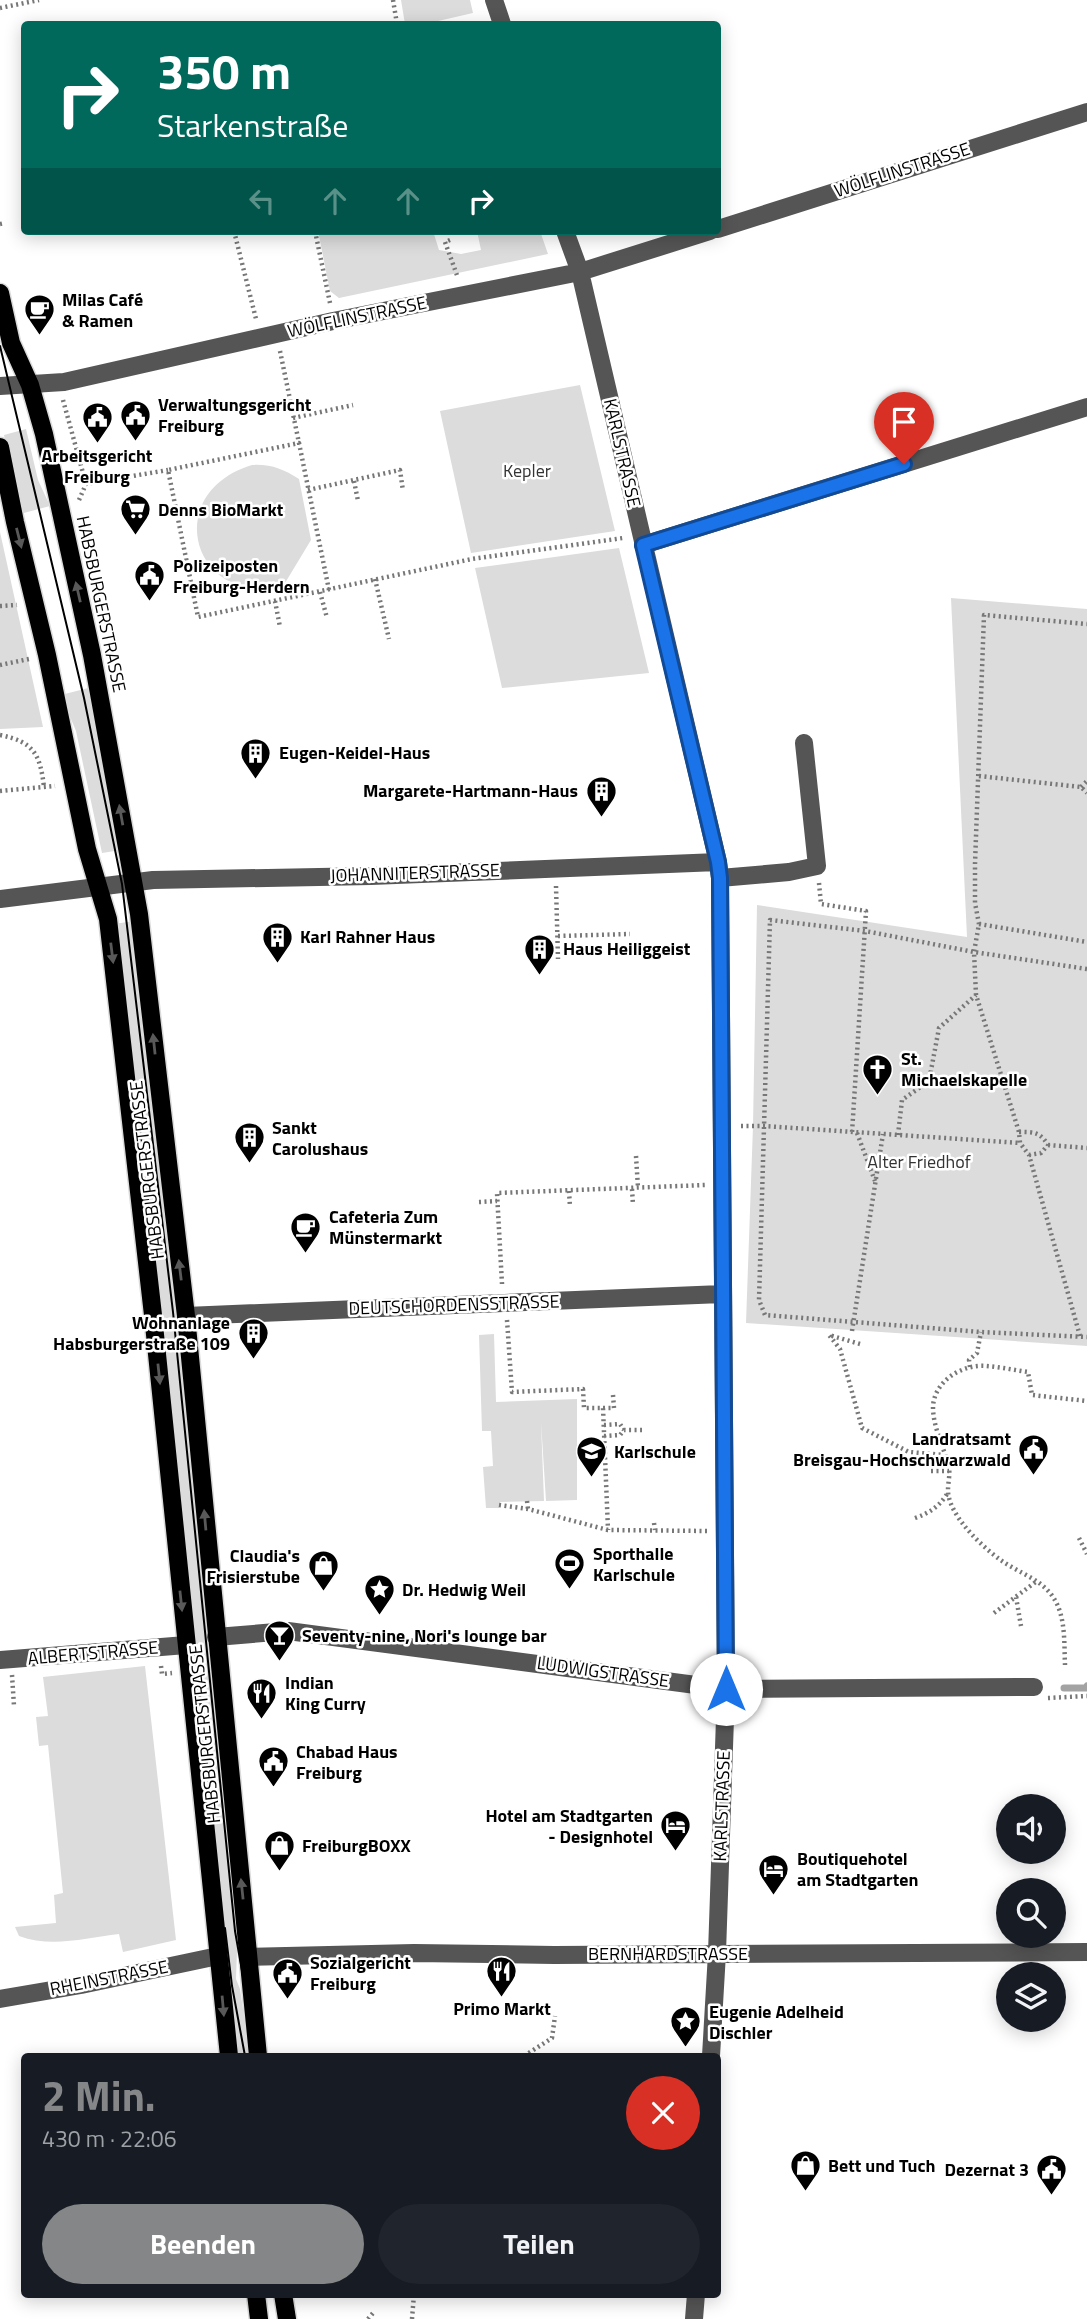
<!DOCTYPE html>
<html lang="de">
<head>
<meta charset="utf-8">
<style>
	body { margin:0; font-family:"Titillium Web",sans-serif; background:#20242c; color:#f1f3f6; height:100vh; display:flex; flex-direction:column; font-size:26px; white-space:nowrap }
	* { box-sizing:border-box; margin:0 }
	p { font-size:23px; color:#9ea1a6 }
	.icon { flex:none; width:38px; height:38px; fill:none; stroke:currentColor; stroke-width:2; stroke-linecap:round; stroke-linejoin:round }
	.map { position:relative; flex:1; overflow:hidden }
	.details { position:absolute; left:21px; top:2053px; width:700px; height:245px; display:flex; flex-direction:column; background:#171b24; border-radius:7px; box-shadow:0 4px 18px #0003 }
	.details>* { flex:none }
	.hud { position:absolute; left:21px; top:21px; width:700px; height:214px; border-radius:7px; box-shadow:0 4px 18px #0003; background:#00695c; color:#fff; overflow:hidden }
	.controls { position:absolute; left:996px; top:1794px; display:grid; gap:14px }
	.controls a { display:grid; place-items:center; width:70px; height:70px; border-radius:50%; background:#171b24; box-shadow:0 4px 18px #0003; font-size:35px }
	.pin { position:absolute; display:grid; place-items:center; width:60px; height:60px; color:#fff; margin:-72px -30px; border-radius:50% 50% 50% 0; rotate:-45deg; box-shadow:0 0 7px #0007 }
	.pin .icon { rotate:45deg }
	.me { position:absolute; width:77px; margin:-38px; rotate:0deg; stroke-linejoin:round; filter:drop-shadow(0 0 5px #0008) }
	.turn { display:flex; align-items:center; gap:24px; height:147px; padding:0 21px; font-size:32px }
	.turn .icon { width:91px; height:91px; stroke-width:2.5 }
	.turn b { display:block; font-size:49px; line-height:60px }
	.lanes { display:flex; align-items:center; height:66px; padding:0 21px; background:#0003; justify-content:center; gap:35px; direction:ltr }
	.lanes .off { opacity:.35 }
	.round { display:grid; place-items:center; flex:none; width:74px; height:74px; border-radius:37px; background:#20242c }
	.headline { display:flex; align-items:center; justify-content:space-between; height:119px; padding:0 21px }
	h1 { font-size:42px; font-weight:700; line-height:52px; color:#858687 }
	.action { display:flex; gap:14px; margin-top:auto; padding:14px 21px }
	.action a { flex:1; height:80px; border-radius:42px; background:#858687; color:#fff; font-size:28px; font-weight:700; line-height:80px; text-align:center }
	.action a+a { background:#20242c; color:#f1f3f6 }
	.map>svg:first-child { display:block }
	.green { fill:#dcdcdc }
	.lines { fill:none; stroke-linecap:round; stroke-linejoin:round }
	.stream { stroke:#a3a3a3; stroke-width:7 }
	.major-casing { stroke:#dbdbdb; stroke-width:21 }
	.path { stroke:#777; stroke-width:4.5; stroke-dasharray:2 3.5; stroke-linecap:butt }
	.minor { stroke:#555; stroke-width:18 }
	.major { stroke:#000; stroke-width:18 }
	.tram { stroke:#000; stroke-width:2 }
	.oneway { fill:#595959 }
	.route-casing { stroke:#114b97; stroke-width:18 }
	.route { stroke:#1a73e8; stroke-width:12 }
	.labels { text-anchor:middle; stroke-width:5; stroke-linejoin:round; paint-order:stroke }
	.street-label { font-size:18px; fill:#000; stroke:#fff }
	.poi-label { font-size:18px; font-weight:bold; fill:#000; stroke:#fff; text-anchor:start }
	.park-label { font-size:18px; fill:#333; stroke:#fff }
</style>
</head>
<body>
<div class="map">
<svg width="1087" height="2319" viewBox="0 0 1087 2319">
	<rect width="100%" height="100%" fill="#fff"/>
	<path class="green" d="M401 0H470L473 13 425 24H405Z
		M318 231H433L439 250 461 254 481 250 477 231H540L548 254 339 298 330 291Z
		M580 385 615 531 471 553 440 411Z
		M26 429 38 480 50 506 20 514 4 435Z
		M252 465C271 464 283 469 299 479L311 540 285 583C196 613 157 494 252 465Z
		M0 532 43 727 0 729Z
		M619 548 649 673 502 688 475 568Z
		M951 598 1087 609V1346L746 1323 753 1126 757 905 967 937Z
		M92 687 121 850 102 853 76 731 61 695Z
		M134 921 178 1313 238 1922 236 1979 240 1989 250 2056H239L226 1983 114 924Z
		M494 1334 496 1402 577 1399V1500L546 1501 541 1422 544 1501 500 1502 499 1508H486L483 1467 493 1466 491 1431H482L479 1335Z
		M145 1666 176 1940 123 1952 119 1934C86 1938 51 1948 19 1936L15 1927 56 1923 54 1895 63 1893 48 1745 39 1746 36 1717 48 1716 43 1677Z"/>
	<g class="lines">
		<path class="stream" d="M1064 1688H1086L1087 1686"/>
		<defs>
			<path id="major" d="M0 293 11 343 30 385 44 434 92 655 139 914 186 1316 258 2056
				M0 447 15 522 47 655 87 849 108 919 153 1315 229 2056
				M256 2294 259 2319
				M283 2294 287 2319"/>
		</defs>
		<use href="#major" class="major-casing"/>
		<path class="path" d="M393 0 397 24
			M0 8 39 0
			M0 224 5 223
			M234 231 256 319
			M315 231 330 303
			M450 240 445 242 458 278
			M280 351 299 443
			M63 400 86 484
			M293 418 353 405
			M354 481 358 501
			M308 490 400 470 403 491
			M79 500 86 484 168 470
			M375 579 389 639
			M329 590 299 443 168 470 198 617 472 559 623 538
			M320 592 327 618
			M275 601 280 627
			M0 606 17 605
			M0 665 29 659
			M0 735C34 742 40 754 44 787
			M979 776 1081 787 1087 793
			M1081 787 1087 781
			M0 791 55 786
			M819 883 821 904 866 911 852 1133
			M556 886 558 959
			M979 924 1087 942
			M558 936 630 934
			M1087 969 974 952 865 931 770 920 759 1300 765 1315 981 1332 1087 1337
			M741 1126H764L1020 1143
			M1019 1132C1034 1132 1040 1132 1048 1145L1041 1153 1029 1155
			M857 1133 875 1181
			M898 1135 902 1100 929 1081 939 1028 976 995
			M1048 1145 1087 1148
			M636 1156 638 1188
			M632 1189 633 1205
			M569 1191 570 1207
			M479 1202 497 1201
			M502 1284 497 1193 705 1185
			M507 1320 512 1392 583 1389 584 1408H603L608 1530
			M852 1331 883 1134
			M1080 1336 1029 1155 1020 1143 1019 1132 976 995 974 952 979 924 975 903V864L984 615 1087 624
			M860 1344 829 1335 840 1349 862 1428 909 1452 944 1455
			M970 1367 969 1360 977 1353 981 1332
			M603 1408H614L613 1395
			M604 1425 620 1424 624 1430
			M604 1436 620 1435 624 1430H642
			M931 1471H949
			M527 1501 528 1509
			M499 1505 528 1509 608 1530 707 1531
			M915 1518C929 1513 939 1507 947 1494
			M654 1523 655 1530
			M1079 1538 1087 1554
			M1016 1597 1021 1626
			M994 1613 1037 1581
			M1065 1665C1064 1643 1066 1616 1053 1597 1041 1579 1019 1573 1002 1561 988 1551 973 1537 963 1524 956 1515 948 1502 948 1490 948 1482 951 1472 948 1464 943 1445 933 1427 933 1407 934 1381 962 1364 986 1366 1000 1367 1014 1370 1028 1372L1032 1395 1087 1401
			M161 1666 162 1674 172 1673
			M12 1675 14 1706
			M1048 1698 1087 1696
			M415 2054 416 2056
			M524 2056 552 2038 555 2016
			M368 2319 373 2313
			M412 2319 414 2294"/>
		<path class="minor" d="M494 0 502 24
			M718 229 1087 112
			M565 231 580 272 718 862 720 878 726 1689 717 1953 711 2056
			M0 386 64 382 333 321 580 272 710 231
			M643 545 1087 407
			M720 878 789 872 817 866 804 743
			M0 899 153 880 371 876 718 862
			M186 1316 722 1294
			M216 1637 288 1631 726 1689 1034 1687
			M0 1660 186 1645
			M248 1957 414 1953 554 1955 1087 1952
			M0 1999 81 1985 218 1956
			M694 2319 696 2294"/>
		<use href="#major" class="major"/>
		<path class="tram" d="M0 346 84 698 122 884 173 1312 235 1931 257 2056
			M225 1928 232 1986 245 2056
			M283 2294 287 2319"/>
	</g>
	<defs><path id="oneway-solid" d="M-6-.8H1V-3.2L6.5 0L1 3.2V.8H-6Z" transform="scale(1.75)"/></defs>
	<g class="oneway">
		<use href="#oneway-solid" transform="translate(19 538) rotate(76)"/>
		<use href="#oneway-solid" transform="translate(78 592) rotate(-103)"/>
		<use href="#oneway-solid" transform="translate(121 815) rotate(-100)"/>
		<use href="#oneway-solid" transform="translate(112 953) rotate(83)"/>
		<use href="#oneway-solid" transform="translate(154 1044) rotate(-96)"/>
		<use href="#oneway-solid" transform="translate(180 1270) rotate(-97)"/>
		<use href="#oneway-solid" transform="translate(159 1374) rotate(84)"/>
		<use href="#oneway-solid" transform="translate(205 1520) rotate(-95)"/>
		<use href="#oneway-solid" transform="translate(181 1601) rotate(84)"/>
		<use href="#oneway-solid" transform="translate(242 1889) rotate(-96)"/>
		<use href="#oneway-solid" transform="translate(223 2006) rotate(85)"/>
	</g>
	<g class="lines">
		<defs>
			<path id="route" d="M726 1689 720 878 718 862 643 545 904 464"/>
		</defs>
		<use href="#route" class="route-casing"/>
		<use href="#route" class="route"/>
	</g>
	<defs>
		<symbol id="cafe-pin" viewBox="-11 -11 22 30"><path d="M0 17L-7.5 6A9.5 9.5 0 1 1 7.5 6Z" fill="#000" stroke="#fff"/><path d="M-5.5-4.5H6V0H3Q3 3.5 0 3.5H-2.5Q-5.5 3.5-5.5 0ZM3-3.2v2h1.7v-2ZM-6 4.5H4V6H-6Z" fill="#fff"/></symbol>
		<symbol id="civic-pin" viewBox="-11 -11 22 30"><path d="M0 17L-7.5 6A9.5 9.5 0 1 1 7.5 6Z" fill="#000" stroke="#fff"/><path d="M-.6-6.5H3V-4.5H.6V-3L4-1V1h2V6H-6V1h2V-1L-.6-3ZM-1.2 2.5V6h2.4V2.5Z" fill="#fff"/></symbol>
		<symbol id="supermarket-pin" viewBox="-11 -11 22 30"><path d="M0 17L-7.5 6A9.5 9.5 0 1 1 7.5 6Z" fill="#000" stroke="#fff"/><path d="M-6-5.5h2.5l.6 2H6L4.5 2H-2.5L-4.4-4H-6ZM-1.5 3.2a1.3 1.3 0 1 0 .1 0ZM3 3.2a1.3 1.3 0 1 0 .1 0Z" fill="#fff"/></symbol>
		<symbol id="building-pin" viewBox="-11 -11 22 30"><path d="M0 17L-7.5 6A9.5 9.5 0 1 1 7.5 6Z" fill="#000" stroke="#fff"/><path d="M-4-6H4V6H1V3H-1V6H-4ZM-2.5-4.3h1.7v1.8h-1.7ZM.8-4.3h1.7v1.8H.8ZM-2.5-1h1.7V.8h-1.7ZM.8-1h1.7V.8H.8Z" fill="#fff"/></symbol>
		<symbol id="church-pin" viewBox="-11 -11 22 30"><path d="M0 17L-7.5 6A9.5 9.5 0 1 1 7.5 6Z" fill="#000" stroke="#fff"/><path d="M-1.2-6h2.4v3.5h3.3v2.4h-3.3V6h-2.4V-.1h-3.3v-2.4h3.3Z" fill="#fff"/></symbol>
		<symbol id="school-pin" viewBox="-11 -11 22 30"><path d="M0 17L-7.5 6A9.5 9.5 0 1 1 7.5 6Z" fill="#000" stroke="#fff"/><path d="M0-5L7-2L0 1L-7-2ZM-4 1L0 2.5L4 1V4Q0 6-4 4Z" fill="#fff"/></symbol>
		<symbol id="stadium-pin" viewBox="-11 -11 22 30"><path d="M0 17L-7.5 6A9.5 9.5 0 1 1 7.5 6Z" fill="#000" stroke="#fff"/><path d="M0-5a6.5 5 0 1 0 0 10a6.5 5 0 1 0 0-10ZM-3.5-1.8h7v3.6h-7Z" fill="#fff"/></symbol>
		<symbol id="shop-pin" viewBox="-11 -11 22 30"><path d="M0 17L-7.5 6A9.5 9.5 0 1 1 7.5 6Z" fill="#000" stroke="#fff"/><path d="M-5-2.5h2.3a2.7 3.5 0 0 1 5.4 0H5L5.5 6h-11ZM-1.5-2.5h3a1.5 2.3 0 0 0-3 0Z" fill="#fff"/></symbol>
		<symbol id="sight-pin" viewBox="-11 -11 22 30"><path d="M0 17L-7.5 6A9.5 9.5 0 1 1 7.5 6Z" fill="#000" stroke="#fff"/><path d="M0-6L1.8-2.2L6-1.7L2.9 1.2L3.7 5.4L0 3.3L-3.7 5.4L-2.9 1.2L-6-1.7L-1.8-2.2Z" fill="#fff"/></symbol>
		<symbol id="bar-pin" viewBox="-11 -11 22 30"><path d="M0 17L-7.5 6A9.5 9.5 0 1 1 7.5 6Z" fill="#000" stroke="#fff"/><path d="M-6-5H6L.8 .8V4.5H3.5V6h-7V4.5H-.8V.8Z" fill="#fff"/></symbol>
		<symbol id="restaurant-pin" viewBox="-11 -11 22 30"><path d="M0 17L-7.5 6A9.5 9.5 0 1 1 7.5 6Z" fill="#000" stroke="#fff"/><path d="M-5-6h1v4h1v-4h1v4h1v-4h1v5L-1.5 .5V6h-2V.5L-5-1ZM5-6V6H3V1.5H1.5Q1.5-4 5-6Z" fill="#fff"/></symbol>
		<symbol id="hotel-pin" viewBox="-11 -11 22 30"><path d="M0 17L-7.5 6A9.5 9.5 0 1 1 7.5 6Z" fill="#000" stroke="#fff"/><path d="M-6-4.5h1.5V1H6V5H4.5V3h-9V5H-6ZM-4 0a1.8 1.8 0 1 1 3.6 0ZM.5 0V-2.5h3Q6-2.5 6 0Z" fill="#fff"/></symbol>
	</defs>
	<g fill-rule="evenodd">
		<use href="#cafe-pin" x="22" y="292" width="35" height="47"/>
		<use href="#civic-pin" x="118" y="398" width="35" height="47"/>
		<use href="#civic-pin" x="80" y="400" width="35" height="47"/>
		<use href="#supermarket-pin" x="118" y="492" width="35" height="47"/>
		<use href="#civic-pin" x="132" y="558" width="35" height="47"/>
		<use href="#building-pin" x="238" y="736" width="35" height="47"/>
		<use href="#building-pin" x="584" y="774" width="35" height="47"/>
		<use href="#building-pin" x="260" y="920" width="35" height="47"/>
		<use href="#building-pin" x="522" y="932" width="35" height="47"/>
		<use href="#church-pin" x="860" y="1052" width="35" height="47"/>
		<use href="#building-pin" x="232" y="1120" width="35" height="47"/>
		<use href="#cafe-pin" x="288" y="1210" width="35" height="47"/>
		<use href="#building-pin" x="236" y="1316" width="35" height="47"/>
		<use href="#civic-pin" x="1016" y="1432" width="35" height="47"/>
		<use href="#school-pin" x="574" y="1434" width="35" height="47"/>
		<use href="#stadium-pin" x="552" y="1546" width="35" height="47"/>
		<use href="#shop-pin" x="306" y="1548" width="35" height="47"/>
		<use href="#sight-pin" x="362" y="1572" width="35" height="47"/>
		<use href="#bar-pin" x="262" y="1618" width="35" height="47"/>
		<use href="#restaurant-pin" x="244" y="1676" width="35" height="47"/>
		<use href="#civic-pin" x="256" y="1744" width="35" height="47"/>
		<use href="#hotel-pin" x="658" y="1808" width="35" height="47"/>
		<use href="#shop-pin" x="262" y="1828" width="35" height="47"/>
		<use href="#hotel-pin" x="756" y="1852" width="35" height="47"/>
		<use href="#restaurant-pin" x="484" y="1954" width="35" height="47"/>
		<use href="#civic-pin" x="270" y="1956" width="35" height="47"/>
		<use href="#sight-pin" x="668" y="2004" width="35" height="47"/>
		<use href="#shop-pin" x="788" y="2148" width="35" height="47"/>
		<use href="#civic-pin" x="1034" y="2152" width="35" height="47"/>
	</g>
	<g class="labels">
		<g class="street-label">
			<text transform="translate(902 170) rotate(-18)" y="6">WÖLFLINSTRASSE</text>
			<text transform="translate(357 317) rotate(-12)" y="6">WÖLFLINSTRASSE</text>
			<text transform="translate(622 453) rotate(77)" y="6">KARLSTRASSE</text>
			<text transform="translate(101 604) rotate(78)" y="6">HABSBURGERSTRASSE</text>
			<text transform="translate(415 873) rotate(-2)" y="6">JOHANNITERSTRASSE</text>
			<text transform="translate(147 1170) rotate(-97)" y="6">HABSBURGERSTRASSE</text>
			<text transform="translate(454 1305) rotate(-2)" y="6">DEUTSCHORDENSSTRASSE</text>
			<text transform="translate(93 1653) rotate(-5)" y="6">ALBERTSTRASSE</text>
			<text transform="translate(603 1672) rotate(8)" y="6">LUDWIGSTRASSE</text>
			<text transform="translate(205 1734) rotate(-96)" y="6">HABSBURGERSTRASSE</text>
			<text transform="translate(722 1806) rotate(-88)" y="6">KARLSTRASSE</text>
			<text x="668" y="1960">BERNHARDSTRASSE</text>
			<text transform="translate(109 1978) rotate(-11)" y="6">RHEINSTRASSE</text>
		</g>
		<g class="poi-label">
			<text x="62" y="306">Milas Café<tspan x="62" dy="21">&amp; Ramen</tspan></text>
			<text x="158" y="411">Verwaltungsgericht<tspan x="158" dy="21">Freiburg</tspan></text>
			<text x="97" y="462" text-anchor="middle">Arbeitsgericht<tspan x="97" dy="21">Freiburg</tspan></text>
			<text x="158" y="516">Denns BioMarkt</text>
			<text x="173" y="572">Polizeiposten<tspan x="173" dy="21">Freiburg-Herdern</tspan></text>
			<text x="279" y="759">Eugen-Keidel-Haus</text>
			<text x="578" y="797" text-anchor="end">Margarete-Hartmann-Haus</text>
			<text x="300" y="943">Karl Rahner Haus</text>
			<text x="563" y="955">Haus Heiliggeist</text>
			<text x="901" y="1065">St.<tspan x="901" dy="21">Michaelskapelle</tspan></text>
			<text x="272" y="1134">Sankt<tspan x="272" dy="21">Carolushaus</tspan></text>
			<text x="329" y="1223">Cafeteria Zum<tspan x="329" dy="21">Münstermarkt</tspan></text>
			<text x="230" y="1329" text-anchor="end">Wohnanlage<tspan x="230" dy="21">Habsburgerstraße 109</tspan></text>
			<text x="1011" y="1445" text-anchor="end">Landratsamt<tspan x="1011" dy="21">Breisgau-Hochschwarzwald</tspan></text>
			<text x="614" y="1458">Karlschule</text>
			<text x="593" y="1560">Sporthalle<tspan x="593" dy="21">Karlschule</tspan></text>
			<text x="300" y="1562" text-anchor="end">Claudia's<tspan x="300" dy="21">Frisierstube</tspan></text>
			<text x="402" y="1596">Dr. Hedwig Weil</text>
			<text x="302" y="1642">Seventy-nine, Nori's lounge bar</text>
			<text x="285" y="1689">Indian<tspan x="285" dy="21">King Curry</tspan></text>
			<text x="296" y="1758">Chabad Haus<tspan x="296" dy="21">Freiburg</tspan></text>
			<text x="653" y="1822" text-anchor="end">Hotel am Stadtgarten<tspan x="653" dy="21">- Designhotel</tspan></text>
			<text x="302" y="1852">FreiburgBOXX</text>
			<text x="797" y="1865">Boutiquehotel<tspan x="797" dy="21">am Stadtgarten</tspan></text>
			<text x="310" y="1969">Sozialgericht<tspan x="310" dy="21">Freiburg</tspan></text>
			<text x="502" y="2015" text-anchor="middle">Primo Markt</text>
			<text x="709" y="2018">Eugenie Adelheid<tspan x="709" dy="21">Dischler</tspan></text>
			<text x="828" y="2172">Bett und Tuch</text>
			<text x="1029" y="2176" text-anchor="end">Dezernat 3</text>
		</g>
		<g class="park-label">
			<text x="527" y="477">Kepler</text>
			<text x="919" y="1168">Alter Friedhof</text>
		</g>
	</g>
</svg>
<div class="controls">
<a><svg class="icon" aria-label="sound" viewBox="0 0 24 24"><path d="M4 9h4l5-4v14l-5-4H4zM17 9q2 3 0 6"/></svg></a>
<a><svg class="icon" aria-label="search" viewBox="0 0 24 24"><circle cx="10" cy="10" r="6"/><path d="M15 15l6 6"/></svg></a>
<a><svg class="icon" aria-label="layers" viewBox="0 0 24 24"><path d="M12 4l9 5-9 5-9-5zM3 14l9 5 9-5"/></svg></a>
</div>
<div class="pin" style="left:904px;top:464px;background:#d93025"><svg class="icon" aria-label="arrive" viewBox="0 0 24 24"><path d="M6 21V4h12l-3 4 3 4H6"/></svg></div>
<svg class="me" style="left:726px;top:1689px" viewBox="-20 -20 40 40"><circle r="19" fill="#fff"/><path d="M0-13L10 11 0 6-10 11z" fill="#1a73e8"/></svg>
<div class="hud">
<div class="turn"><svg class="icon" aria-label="right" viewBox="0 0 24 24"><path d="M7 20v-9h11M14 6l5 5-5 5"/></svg><div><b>350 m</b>Starkenstraße</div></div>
<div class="lanes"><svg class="icon off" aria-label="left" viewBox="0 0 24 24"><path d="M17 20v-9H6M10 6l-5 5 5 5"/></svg><svg class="icon off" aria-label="ahead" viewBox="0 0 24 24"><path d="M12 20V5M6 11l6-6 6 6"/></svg><svg class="icon off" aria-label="ahead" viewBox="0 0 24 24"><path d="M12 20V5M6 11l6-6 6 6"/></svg><svg class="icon" aria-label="right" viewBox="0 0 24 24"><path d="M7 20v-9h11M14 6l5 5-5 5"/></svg></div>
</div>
<section class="details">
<div class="headline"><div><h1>2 Min.</h1><p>430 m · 22:06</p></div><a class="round" style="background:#d93025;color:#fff"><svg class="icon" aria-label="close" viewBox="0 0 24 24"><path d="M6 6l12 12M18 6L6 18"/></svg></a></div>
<div class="action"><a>Beenden</a><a>Teilen</a></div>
</section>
</div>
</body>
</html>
